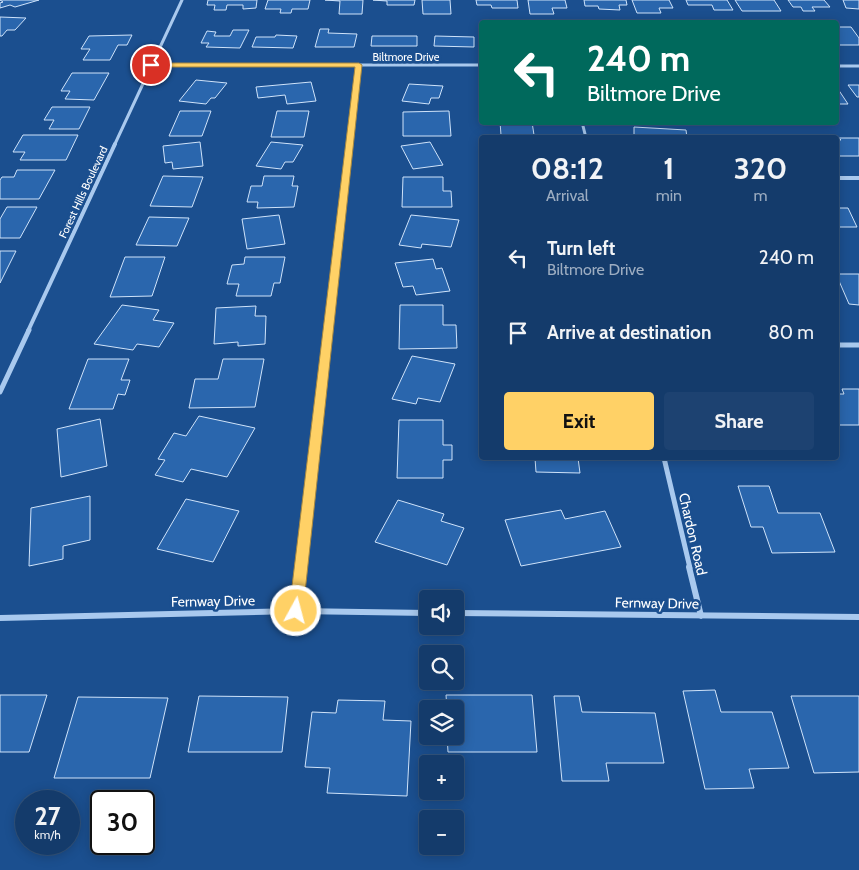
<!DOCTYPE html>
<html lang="en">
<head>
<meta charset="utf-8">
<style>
	body { margin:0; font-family:Cabin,sans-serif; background:#1d4271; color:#f1f3f6; height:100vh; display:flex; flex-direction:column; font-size:19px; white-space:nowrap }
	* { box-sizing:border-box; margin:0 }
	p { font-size:16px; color:#9dadc1 }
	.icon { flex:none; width:28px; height:28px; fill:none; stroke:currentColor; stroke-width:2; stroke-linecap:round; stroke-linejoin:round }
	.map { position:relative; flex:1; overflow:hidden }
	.panel { position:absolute; left:479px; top:135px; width:360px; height:325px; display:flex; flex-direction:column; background:#143b6b; border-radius:5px; box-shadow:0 2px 12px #0003,0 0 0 1px #33557e }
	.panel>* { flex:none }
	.hud { position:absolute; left:479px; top:20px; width:360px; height:105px; border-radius:5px; box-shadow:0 2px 12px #0003,0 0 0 1px #33557e; background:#00695c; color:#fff; overflow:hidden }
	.controls { position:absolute; left:419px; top:590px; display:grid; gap:10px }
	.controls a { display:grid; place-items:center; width:45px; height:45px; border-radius:5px; background:#143b6b; box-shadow:0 2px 12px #0003,0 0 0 1px #33557e; font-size:25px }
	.speed { position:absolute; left:15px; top:790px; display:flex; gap:10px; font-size:25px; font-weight:700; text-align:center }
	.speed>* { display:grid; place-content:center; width:65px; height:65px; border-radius:50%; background:#143b6b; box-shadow:0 2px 12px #0003,0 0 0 1px #33557e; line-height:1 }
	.speed small { font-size:12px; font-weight:400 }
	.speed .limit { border:2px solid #111; border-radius:8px; background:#fff; color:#111 }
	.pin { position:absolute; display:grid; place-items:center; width:42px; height:42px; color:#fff; margin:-21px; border:2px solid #fff; border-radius:50%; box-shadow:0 1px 5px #0007 }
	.me { position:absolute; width:55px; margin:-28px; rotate:7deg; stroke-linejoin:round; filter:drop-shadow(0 0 4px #0008) }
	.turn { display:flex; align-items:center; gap:18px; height:105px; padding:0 25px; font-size:22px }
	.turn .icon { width:65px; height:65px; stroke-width:2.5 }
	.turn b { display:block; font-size:35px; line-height:42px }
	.eta { display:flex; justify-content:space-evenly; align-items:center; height:85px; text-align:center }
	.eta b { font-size:30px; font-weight:700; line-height:35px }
	.primary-button { display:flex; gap:10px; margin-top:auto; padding:10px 25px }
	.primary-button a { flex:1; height:58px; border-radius:5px; background:#ffd166; color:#111; font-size:20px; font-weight:700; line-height:58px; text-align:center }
	.primary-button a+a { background:#1d4271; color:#f1f3f6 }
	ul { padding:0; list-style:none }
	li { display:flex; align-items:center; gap:15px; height:75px; padding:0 25px }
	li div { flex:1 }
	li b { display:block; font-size:19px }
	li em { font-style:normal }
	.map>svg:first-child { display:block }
	.building { fill:#2a66ad; stroke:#cfe3fa }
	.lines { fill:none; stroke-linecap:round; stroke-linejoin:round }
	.minor-far3 { stroke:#a9c9ee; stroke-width:3 }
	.minor-far2 { stroke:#a9c9ee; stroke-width:4 }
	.minor-far1 { stroke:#a9c9ee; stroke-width:5 }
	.minor { stroke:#a9c9ee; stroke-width:6 }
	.route { fill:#ffd166; stroke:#a68842 }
	.labels { text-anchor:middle; stroke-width:5; stroke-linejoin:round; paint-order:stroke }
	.far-street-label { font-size:11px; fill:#fff; stroke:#1b4f8f }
	.street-label { font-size:14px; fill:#fff; stroke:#1b4f8f }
</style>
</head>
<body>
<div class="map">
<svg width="859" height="870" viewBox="0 0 859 870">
	<rect width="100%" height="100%" fill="#1b4f8f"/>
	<path class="building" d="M0 0H39L15 7 10 5 0 8V3L3 2Z
		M208 0H257L256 8 243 9V5H227L226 10H214L215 5H207Z
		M268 0H310L308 9H292L291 13H280L281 9H265Z
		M325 0H363L362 14H339L340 1Z
		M373 0H415L414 5H387V1Z
		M422 0H450L451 14H423Z
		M476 0H517L518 8H492L491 5H477Z
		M528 0H565L567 8H552L554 14H530Z
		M584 0H626L627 5H619L620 10 599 9 598 6H585Z
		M632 0H669L673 8H659L661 13H637Z
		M686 0H727L733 10H714L712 5H688Z
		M735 0H774L781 11H742Z
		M788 0H824L830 7H812L815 11H803L801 7H793Z
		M843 0H859V9L846 8Z
		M0 17 26 18 15 30H7L2 36H0Z
		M836 27H851L859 38V45H836Z
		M320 29H329L328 33 357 34 354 47H315Z
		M233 30H249L240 48 206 47 209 43H201L207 31 216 32 214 36H230Z
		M132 35 127 45H118L110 60H83L90 49H81L89 36Z
		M276 35 297 36 293 48 252 47 256 37H275Z
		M372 36H417V46H371Z
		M435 36 474 37V47L434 46Z
		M72 73H109L94 100 65 99 70 91H61Z
		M196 80 227 83 215 98H211L206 104 179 101Z
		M311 82 316 101 287 104 285 95 258 98 256 87Z
		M409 84 443 86 439 98H431L429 104 402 101Z
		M848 85H859V97H857Z
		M836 86 848 104H836Z
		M52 107H90L79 129H49L54 120H44Z
		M180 111H211L202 136H169Z
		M277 111H309L304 137H271Z
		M449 111 451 136H403V112Z
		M500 122H532L534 135H501Z
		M634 127 686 130 687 138H634Z
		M23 135H78L66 160H20L25 152H13Z
		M839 138H859V156H836V140H841Z
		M200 142 203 166 173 169 172 162 165 163 163 146Z
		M271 142 303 145 293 162H285L281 169 256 166Z
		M430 142 443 165 413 169 401 146Z
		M17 170H55L39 199H0V180L2 177H14Z
		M163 176 203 177 192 207 150 206Z
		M264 176H294L292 186H298L294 207 257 208 258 202H247L251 186H262Z
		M403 177H443V191H451L452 207H402Z
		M7 207H37L20 238H0V219Z
		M836 208H848L857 227H836Z
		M279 215 285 244 247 249 242 219Z
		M411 215 459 220 451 247 422 244 421 248 399 245Z
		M149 217 189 218 177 246 136 245Z
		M0 251H16L0 283Z
		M125 257H165L152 296 110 297Z
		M245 257H285L280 283H274L271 296H236L239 284H227L232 265 244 264Z
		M433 259 436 269 442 268 450 291 416 295 413 286 403 287 395 263Z
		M836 274H859V305L849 304Z
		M122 305 159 310 153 320 174 323 159 347 137 344 133 350 94 344Z
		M400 305H443V325H456L457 348 399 349Z
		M256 306 255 316H266L265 344 238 346V342L214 344 216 308Z
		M412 356 455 364 440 402 418 398 416 404 392 399Z
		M88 359H129L121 380H130L125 395 118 394 113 409H69Z
		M223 359H264L255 407 189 408 195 379H218Z
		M842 389H859V425H836V394H844Z
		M199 416 255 428 227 477 191 469 183 482 155 475 165 460 158 459 174 433 186 436Z
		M100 419 107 466 61 477 57 429Z
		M399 420H443V445H452V460H443V478H397Z
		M535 458H578L580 473 536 472Z
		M738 486H769L778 513H820L835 552 772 553 763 527H751Z
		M90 496V540L63 546V559L29 566 31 508Z
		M186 499 239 511 213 562 157 549Z
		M398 500 444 514 441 521 464 528 447 565 375 542Z
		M561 510 565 519 605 511 621 547 521 566 505 520Z
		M715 690 721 712H772L789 768 749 769 754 788 705 789 683 691Z
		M0 695H47L29 752H0Z
		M446 695H532L537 752H448L447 736H455V709H447Z
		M199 696 288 697 282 752H188Z
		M554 696H579L582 712 655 713 664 763H606L609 781H562Z
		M791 696H859V772L814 773Z
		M78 697 168 698 150 778H54Z
		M338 700 385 701 383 720 411 721 407 796 327 793 330 768 305 767 312 712 336 713Z"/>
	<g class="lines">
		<path class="minor-far3" d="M151 65H481
			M836 66H859
			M582 122 586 138
			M114 146 182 0
			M350 146 359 65"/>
		<path class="minor-far2" d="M836 178H859
			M28 331 115 144
			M328 331 350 144"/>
		<path class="minor-far1" d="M836 345H859
			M0 392 29 330
			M664 458 690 568
			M301 568 328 330"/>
		<path class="minor" d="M689 567 701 616
			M296 611 301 567
			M455 613 859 617
			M0 618 296 611 428 613"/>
	</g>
	<path class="route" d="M149 63H359L362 65 303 611 301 615 296 617 291 615 289 611 355 67H151L149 66Z"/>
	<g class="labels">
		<g class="far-street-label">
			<text x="406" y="61">Biltmore Drive</text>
			<text transform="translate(83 192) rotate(-65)" y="4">Forest Hills Boulevard</text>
		</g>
		<g class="street-label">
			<text transform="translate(693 534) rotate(77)" y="5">Chardon Road</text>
			<text transform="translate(213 601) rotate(-1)" y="5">Fernway Drive</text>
			<text transform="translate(657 603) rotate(1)" y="5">Fernway Drive</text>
		</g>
	</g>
</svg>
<div class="controls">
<a><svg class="icon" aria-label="sound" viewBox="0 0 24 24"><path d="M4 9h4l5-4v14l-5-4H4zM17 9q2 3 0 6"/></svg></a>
<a><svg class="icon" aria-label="search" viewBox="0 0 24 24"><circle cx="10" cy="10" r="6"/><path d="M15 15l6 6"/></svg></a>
<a><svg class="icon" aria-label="layers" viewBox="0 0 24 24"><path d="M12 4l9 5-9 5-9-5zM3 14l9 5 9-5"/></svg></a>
<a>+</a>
<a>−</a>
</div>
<div class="speed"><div>27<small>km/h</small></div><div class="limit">30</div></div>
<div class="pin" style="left:151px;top:65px;background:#d93025"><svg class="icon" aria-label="arrive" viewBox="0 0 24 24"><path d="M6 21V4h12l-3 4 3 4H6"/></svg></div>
<svg class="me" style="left:296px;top:611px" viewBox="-20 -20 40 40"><circle r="17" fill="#ffd166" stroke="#fff" stroke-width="3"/><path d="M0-11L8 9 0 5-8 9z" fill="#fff"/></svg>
<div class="hud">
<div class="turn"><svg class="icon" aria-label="left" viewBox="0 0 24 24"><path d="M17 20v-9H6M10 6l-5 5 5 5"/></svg><div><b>240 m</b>Biltmore Drive</div></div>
</div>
<section class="panel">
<div class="eta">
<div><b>08:12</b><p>Arrival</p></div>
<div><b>1</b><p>min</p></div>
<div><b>320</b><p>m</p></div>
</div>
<ul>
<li><svg class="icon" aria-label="left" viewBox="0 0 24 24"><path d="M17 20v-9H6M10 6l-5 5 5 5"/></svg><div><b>Turn left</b><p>Biltmore Drive</p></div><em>240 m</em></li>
<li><svg class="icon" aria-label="arrive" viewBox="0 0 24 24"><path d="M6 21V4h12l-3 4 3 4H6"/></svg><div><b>Arrive at destination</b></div><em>80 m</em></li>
</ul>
<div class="primary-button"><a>Exit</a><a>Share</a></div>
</section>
</div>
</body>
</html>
